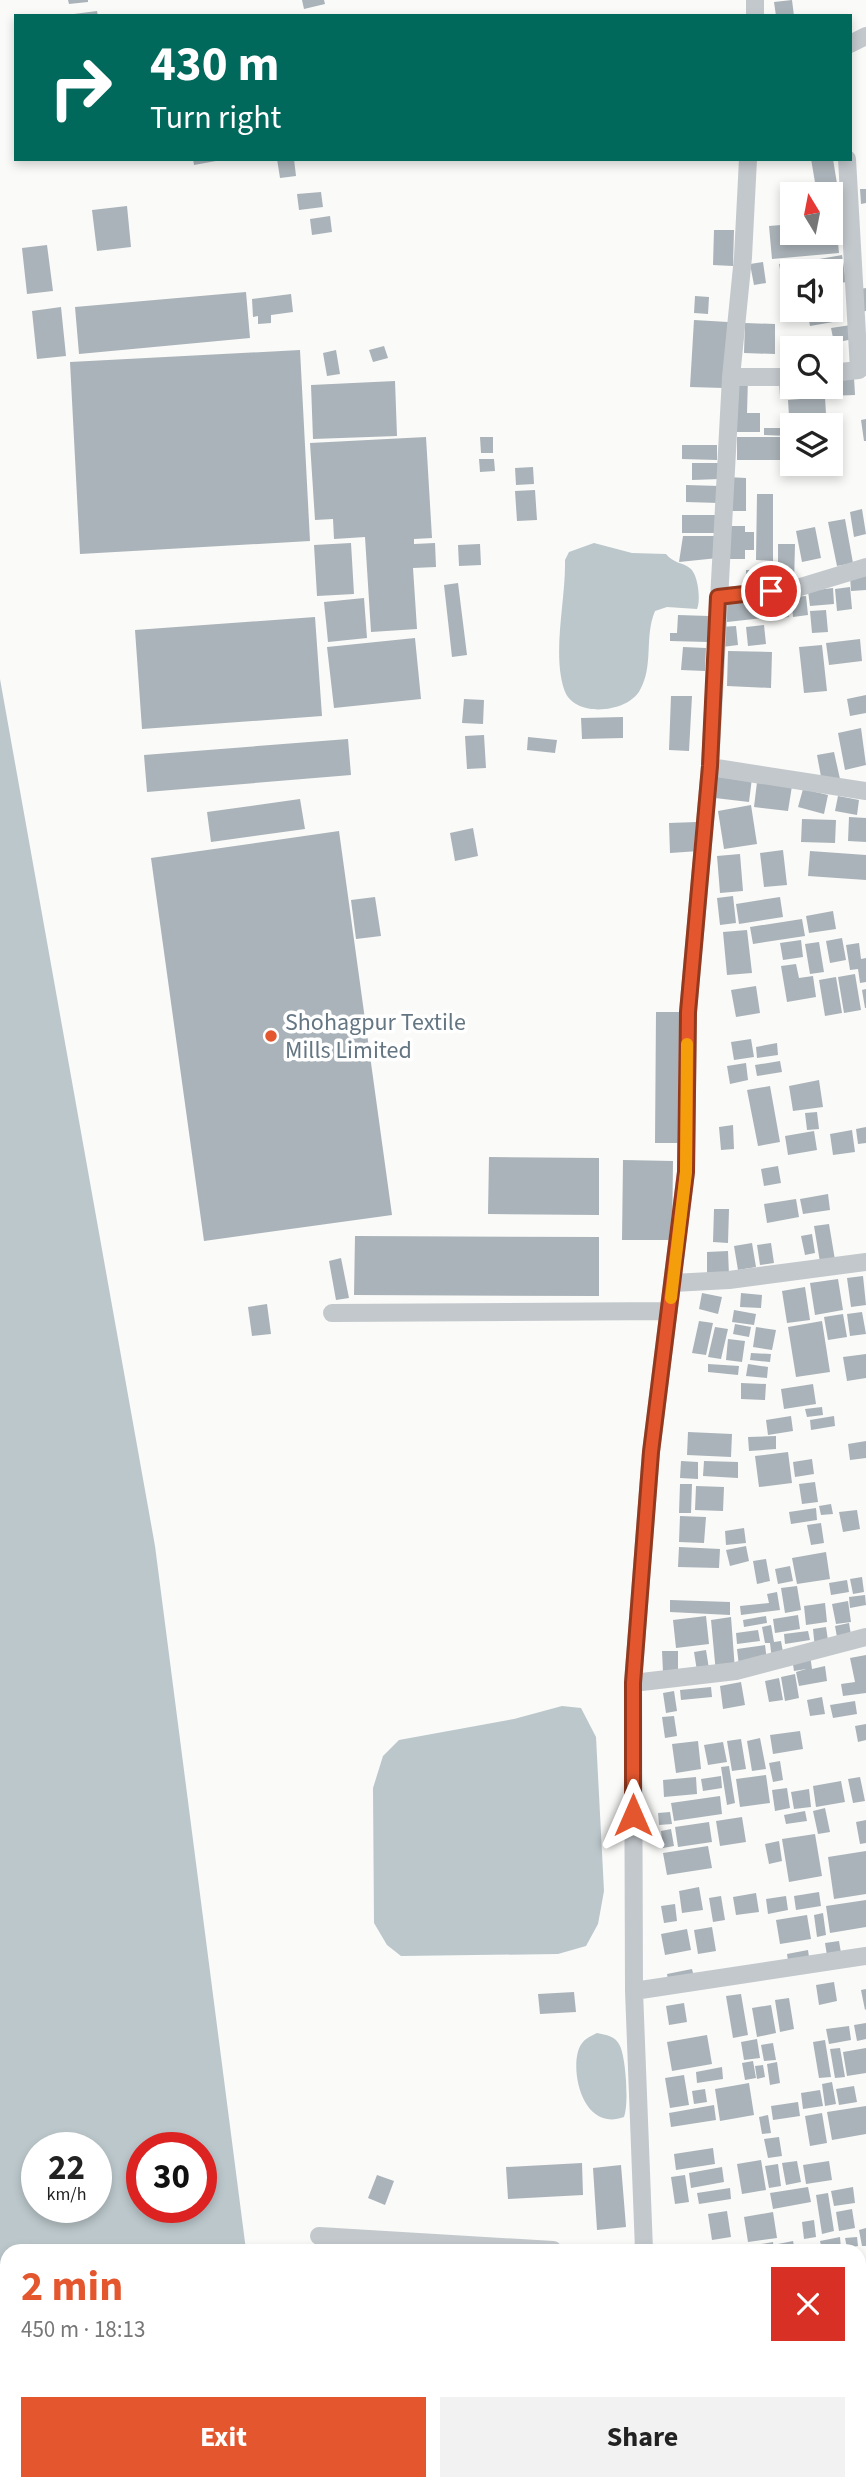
<!DOCTYPE html>
<html lang="en">
<head>
<meta charset="utf-8">
<style>
	body { margin:0; font-family:"Source Sans 3",sans-serif; background:#f2f2f2; color:#222; height:100vh; display:flex; flex-direction:column; font-size:26px; white-space:nowrap }
	* { box-sizing:border-box; margin:0 }
	p { font-size:23px; color:#767676 }
	.icon { flex:none; width:38px; height:38px; fill:none; stroke:currentColor; stroke-width:2; stroke-linecap:round; stroke-linejoin:round }
	.map { position:relative; flex:1; overflow:hidden }
	.sheet { position:absolute; left:0px; top:2244px; width:866px; height:247px; display:flex; flex-direction:column; background:#fff; border-radius:21px 21px 0 0; box-shadow:0 4px 10px #0003 }
	.sheet>* { flex:none }
	.guide { position:absolute; left:14px; top:14px; width:838px; height:147px; border-radius:0px; box-shadow:0 4px 10px #0003; background:#00695c; color:#fff; overflow:hidden }
	.needle { width:46px; rotate:350deg }
	.fabs { position:absolute; left:780px; top:182px; display:grid; gap:14px }
	.fabs a { display:grid; place-items:center; width:63px; height:63px; border-radius:0px; background:#fff; box-shadow:0 4px 10px #0003; font-size:35px }
	.speed { position:absolute; left:21px; top:2132px; display:flex; gap:14px; font-size:35px; font-weight:700; text-align:center }
	.speed>* { display:grid; place-content:center; width:91px; height:91px; border-radius:50%; background:#fff; box-shadow:0 4px 10px #0003; line-height:1 }
	.speed small { font-size:18px; font-weight:400 }
	.speed .limit { border:10px solid #d22; background:#fff; color:#111 }
	.pin { position:absolute; display:grid; place-items:center; width:60px; height:60px; color:#fff; margin:-30px; border:4px solid #fff; border-radius:50%; box-shadow:0 2px 7px #0007 }
	.me { position:absolute; width:77px; margin:-38px; rotate:0deg; stroke-linejoin:round; filter:drop-shadow(0 0 5px #0008) }
	.turn { display:flex; align-items:center; gap:24px; height:147px; padding:0 21px; font-size:32px }
	.turn .icon { width:91px; height:91px; stroke-width:2.5 }
	.turn b { display:block; font-size:49px; line-height:60px }
	.round { display:grid; place-items:center; flex:none; width:74px; height:74px; border-radius:0px; background:#f2f2f2 }
	.overview { display:flex; align-items:center; justify-content:space-between; height:119px; padding:0 21px }
	h1 { font-size:42px; font-weight:700; line-height:52px; color:#e4572e }
	.button { display:flex; gap:14px; margin-top:auto; padding:14px 21px }
	.button a { flex:1; height:80px; border-radius:0px; background:#e4572e; color:#fff; font-size:28px; font-weight:700; line-height:80px; text-align:center }
	.button a+a { background:#f2f2f2; color:#222 }
	.map>svg:first-child { display:block }
	.water { fill:#bbc7cb; fill-rule:evenodd }
	.building { fill:#aab3b9 }
	.lines { fill:none; stroke-linecap:round; stroke-linejoin:round }
	.minor { stroke:#c3c8cc; stroke-width:18 }
	.route-casing { stroke:#94391e; stroke-width:18 }
	.route { stroke:#e4572e; stroke-width:12 }
	.slow { stroke:#f59e0b; stroke-width:12 }
	.poi-dot { fill:#e4572e; stroke:#fff; stroke-width:2.5 }
	.labels { text-anchor:middle; stroke-width:7; stroke-linejoin:round; paint-order:stroke }
	.poi-label { font-size:24px; fill:#657683; stroke:#fff; text-anchor:start }
</style>
</head>
<body>
<div class="map">
<svg width="866" height="2490" viewBox="0 0 866 2490">
	<rect width="100%" height="100%" fill="#fafaf8"/>
	<path class="water" d="M594 543 632 553 666 554C674 564 683 562 691 569 698 576 701 600 697 609L667 607 655 611C644 637 654 665 640 690 628 713 573 719 564 689 552 652 566 599 565 560L569 552Z
		M0 679 155 1546 246 2250H7V2483H274L275 2490H0ZM37 2147H96V2207H37ZM142 2147H201V2207H142Z
		M562 1706 581 1708 596 1737 604 1891 598 1924 586 1946 558 1954 401 1956 387 1945 374 1923 373 1788 383 1756 399 1740 514 1719Z
		M597 2033C606 2035 616 2036 620 2046 626 2059 629 2104 624 2117 579 2134 567 2058 583 2042 586 2038 593 2035 597 2033Z"/>
	<path class="building" d="M68 0H88V2L69 4Z
		M302 0H324L325 4 304 9Z
		M792 0 794 16H776L774 2Z
		M97 11 98 16H74V14Z
		M193 159H216V161L194 165Z
		M277 159H294L296 176 280 178Z
		M811 159H833L839 196 817 194Z
		M860 189H866V203L861 204Z
		M321 192 323 207 299 210 297 194Z
		M127 206 131 247 97 251 92 210Z
		M330 216 332 232 312 235 310 219Z
		M831 221H836L839 253 772 259 769 226 793 224V233H831Z
		M714 230H734L733 266 713 265Z
		M47 245 53 291 27 294 22 248Z
		M842 255 846 282 831 285V271H809L808 261Z
		M763 262 766 283 754 285 750 264Z
		M793 262V284L783 286 779 264Z
		M866 288V311L859 312 855 290Z
		M246 292 250 338 79 354 75 307Z
		M291 294 293 312 271 315V323L258 324V316L253 317 252 299Z
		M695 296 709 297 708 314 694 313Z
		M61 307 66 356 37 359 32 311Z
		M807 310H831L833 322 810 326Z
		M694 320 728 322 724 388 690 387Z
		M745 323 775 324V354L744 353Z
		M851 325 853 339 834 343 831 328Z
		M828 341 829 348H811V344Z
		M384 346 388 358 373 362 369 350Z
		M789 347H793V369H790Z
		M300 350 310 541 80 554 70 362Z
		M336 350 340 374 327 376 323 353Z
		M854 377 855 395 827 396V387H831V378Z
		M736 378H748L747 413H760V432H735Z
		M793 379V387H819L820 394 780 396 779 380Z
		M395 381 397 436 313 439 311 385Z
		M825 397 826 414 789 416 788 400Z
		M866 419V441H864L861 420Z
		M764 428H788V436L764 435Z
		M426 437 432 538 414 539V544L435 543 436 567 413 568 417 629 371 632 365 537 334 539 333 519 315 520 310 443Z
		M480 437H493V453H481Z
		M737 437H789V460H737Z
		M682 445H717V460L682 459Z
		M479 459H494L495 471 480 472Z
		M692 463H720V479L692 480Z
		M533 467 534 484 516 485 515 468Z
		M727 477 746 478V511H727Z
		M686 485 720 486 719 503 686 502Z
		M535 490 537 520 517 521 515 491Z
		M757 494H773V561L756 560Z
		M862 509 866 534 854 537 850 512Z
		M682 515H718V533H682Z
		M845 519 853 563 837 566 828 522Z
		M729 526H745V532H754V550H745V559H728Z
		M815 527 821 558 802 562 796 531Z
		M683 536H717L718 558 679 562Z
		M351 543 354 594 317 596 314 545Z
		M480 544 481 565 459 566 458 545Z
		M778 544H795L794 585H778Z
		M746 570H758L757 590 746 589Z
		M866 573V590L851 591 850 575Z
		M458 583 467 655 452 657 444 585Z
		M850 587 852 609 837 611 835 589Z
		M833 588 834 604 810 606 808 591Z
		M806 596 808 615 793 617 791 597Z
		M364 598 367 638 328 642 324 602Z
		M761 600 763 618 727 622 726 603Z
		M787 602 789 617 772 619 771 604Z
		M826 610 828 632 812 633 810 611Z
		M678 615 709 616 708 642 670 641V633H677Z
		M315 617 322 716 142 729 135 630Z
		M764 625 766 644 748 646 746 627Z
		M736 626 738 645 722 647 720 627Z
		M415 638 421 699 334 708 327 647Z
		M860 639 862 661 829 665 826 643Z
		M822 645 827 691 804 693 799 647Z
		M683 647 706 648 705 671 681 670Z
		M728 651 772 652 771 688 727 686Z
		M866 695V713L850 716 847 699Z
		M671 696H692L689 751 669 750Z
		M464 699 484 700 483 724 462 723Z
		M623 717V738L582 739 581 718Z
		M861 728 866 765 845 770 838 733Z
		M484 735 486 768 467 769 465 736Z
		M528 737 557 740 555 753 527 750Z
		M348 739 351 775 147 792 144 755Z
		M834 752 840 779 822 782 817 755Z
		M717 774 752 778 749 802 715 798Z
		M757 782 792 786 788 811 754 807Z
		M803 789 828 795 824 814 798 807Z
		M838 796 859 800 857 815 835 811Z
		M300 799 305 829 211 842 207 812Z
		M751 805 757 844 724 849 718 811Z
		M849 817 866 818V842L848 841Z
		M802 819 836 820 835 843 801 842Z
		M697 822 699 851 670 853 669 823Z
		M473 828 478 856 455 861 450 833Z
		M339 831 392 1215 204 1241 151 858Z
		M783 850 787 885 764 887 760 853Z
		M810 851 866 855V880L808 876Z
		M740 854 743 891 720 893 717 856Z
		M733 896 736 923 720 925 717 898Z
		M375 897 381 936 356 939 351 900Z
		M780 897 783 917 739 924 736 904Z
		M833 911 836 929 809 933 806 916Z
		M802 919 805 936 753 944 750 927Z
		M747 930 752 973 727 975 723 932Z
		M842 938 846 960 830 963 826 941Z
		M801 940 803 957 783 960 780 943Z
		M819 942 824 972 810 974 805 944Z
		M859 943 861 959 866 958V982L860 983 858 969 850 970 846 945Z
		M796 964 799 978 813 976 816 997 787 1002 781 966Z
		M855 974 861 1010 844 1013 838 977Z
		M836 977 842 1013 825 1016 819 980Z
		M756 986 760 1013 736 1017 731 990Z
		M866 989V1008H865L862 990Z
		M656 1012H681L680 1143H655Z
		M751 1039 754 1057 734 1060 731 1042Z
		M777 1043 778 1055 757 1058 756 1047Z
		M780 1061 782 1072 757 1076 755 1065Z
		M746 1063 748 1080 730 1084 727 1066Z
		M819 1080 823 1107 793 1111 789 1086Z
		M770 1086 780 1142 758 1146 747 1090Z
		M817 1112 819 1129 807 1130 805 1113Z
		M733 1125 734 1149 721 1150 719 1127Z
		M866 1127V1143L858 1144 856 1129Z
		M852 1130 855 1152 833 1155 830 1134Z
		M814 1131 817 1150 788 1155 785 1136Z
		M489 1157 599 1158V1215L488 1214Z
		M623 1160 673 1161 672 1240H622Z
		M778 1166 781 1183 764 1186 761 1169Z
		M828 1194 830 1210 803 1214 800 1199Z
		M796 1199 799 1217 767 1223 764 1204Z
		M714 1209H729L728 1243 713 1242Z
		M829 1224 835 1260 820 1262 814 1226Z
		M812 1234 815 1253 805 1255 801 1236Z
		M355 1236 599 1237V1296L354 1295Z
		M752 1243 756 1267 738 1270 734 1246Z
		M771 1243 774 1263 760 1265 757 1245Z
		M728 1251 729 1275H707V1252Z
		M341 1258 349 1298 336 1300 329 1261Z
		M863 1276 866 1305 851 1307 847 1278Z
		M838 1279 843 1310 815 1315 810 1283Z
		M805 1287 810 1320 787 1323 782 1291Z
		M702 1293 722 1297 718 1314 699 1309Z
		M741 1293 762 1295 761 1308 740 1307Z
		M267 1304 271 1334 252 1336 248 1307Z
		M734 1310 756 1314 754 1325 732 1322Z
		M862 1312 866 1334 850 1336 847 1314Z
		M843 1314 847 1337 828 1340 824 1317Z
		M699 1321 713 1323 706 1355 692 1353Z
		M822 1321 830 1372 796 1377 788 1327Z
		M735 1324 751 1327 749 1337 733 1334Z
		M715 1327 728 1329 721 1359 708 1357Z
		M756 1327 776 1330 772 1350 753 1347Z
		M728 1339 745 1341 742 1362 726 1360Z
		M751 1353 771 1354 770 1362 750 1360Z
		M866 1354V1378L847 1381 843 1357Z
		M708 1364 739 1366 738 1375 708 1372Z
		M748 1364 768 1367 767 1378 746 1376Z
		M741 1383 766 1384 765 1400 741 1399Z
		M813 1384 816 1404 784 1409 781 1389Z
		M822 1407 823 1415 807 1417 805 1409Z
		M791 1416 793 1431 768 1435 766 1420Z
		M834 1416 835 1426 811 1430 810 1420Z
		M688 1432 732 1434 731 1457 687 1455Z
		M776 1436V1449L749 1451 748 1437Z
		M866 1441V1458L850 1460 848 1444Z
		M788 1452 792 1483 759 1487 755 1456Z
		M812 1459 814 1474 795 1477 793 1462Z
		M681 1461 698 1462V1479L680 1478Z
		M704 1461 738 1462V1478L703 1476Z
		M815 1482 818 1502 802 1504 799 1484Z
		M680 1484H692L691 1513H679Z
		M696 1486 724 1487 723 1511 695 1510Z
		M831 1504 833 1514 821 1515 819 1506Z
		M816 1508 817 1520 791 1524 789 1512Z
		M857 1510 860 1529 843 1532 839 1512Z
		M680 1516 706 1517 704 1543 679 1542Z
		M821 1523 824 1543 811 1545 807 1525Z
		M744 1528 746 1543 726 1545 725 1531Z
		M746 1546 749 1561 730 1566 726 1550Z
		M679 1547 720 1549 719 1568 678 1567Z
		M826 1552 830 1579 797 1584 792 1558Z
		M766 1559 770 1581 757 1584 753 1561Z
		M790 1566 793 1581 778 1584 775 1569Z
		M862 1577 864 1592 853 1594 850 1579Z
		M847 1580 849 1592 831 1595 829 1583Z
		M797 1586 801 1610 785 1613 781 1588Z
		M777 1592 780 1610 741 1615 740 1606 769 1603 767 1594Z
		M865 1595 866 1605 850 1608 849 1597Z
		M670 1600 730 1602V1615L670 1612Z
		M848 1601 851 1622 836 1624 832 1604Z
		M825 1603 827 1622 806 1625 804 1606Z
		M798 1615 800 1629 775 1633 773 1619Z
		M706 1616 709 1644 676 1648 673 1620Z
		M766 1616 767 1623 744 1627 743 1620Z
		M731 1617 735 1670 716 1673 711 1620Z
		M849 1623 852 1641 838 1643 835 1626Z
		M771 1625 774 1642 781 1641 784 1658 772 1660 770 1643H765L762 1627Z
		M826 1627 829 1647 815 1649 813 1629Z
		M758 1630 760 1641 737 1644 736 1633Z
		M808 1631 810 1640 785 1644 784 1634Z
		M765 1645 767 1661 739 1666 737 1649Z
		M706 1650 709 1669 697 1671 694 1652Z
		M662 1651H678V1671L663 1672Z
		M810 1655 812 1669 825 1666 827 1681 799 1686 796 1672 806 1669 794 1671 792 1658Z
		M866 1655V1693L843 1696 841 1684 855 1682 850 1658Z
		M795 1674 799 1698 785 1701 781 1677Z
		M779 1678 783 1700 769 1702 765 1681Z
		M741 1682 745 1705 723 1709 720 1686Z
		M711 1687 712 1697 681 1700 680 1690Z
		M674 1691 677 1711 666 1713 663 1693Z
		M822 1697 825 1714 810 1716 807 1700Z
		M855 1701 857 1714 833 1718 830 1705Z
		M674 1716 677 1736 665 1738 662 1717Z
		M866 1724V1740L858 1742 855 1726Z
		M800 1731 803 1749 773 1754 770 1735Z
		M760 1738 766 1769 752 1771 747 1741Z
		M741 1739 746 1769 732 1771 727 1741Z
		M698 1741 701 1769 676 1773 672 1744Z
		M723 1742 727 1762 708 1765 704 1745Z
		M780 1761 783 1780 773 1782 769 1763Z
		M729 1766 735 1803 727 1805 721 1767Z
		M766 1775 770 1803 740 1807 736 1779Z
		M721 1776 722 1788 703 1791 701 1779Z
		M696 1777 697 1794 664 1797 663 1780Z
		M860 1777 865 1801 853 1803 848 1779Z
		M841 1781 845 1802 816 1807 813 1786Z
		M787 1788 790 1808 775 1811 772 1790Z
		M809 1789 811 1807 794 1809 791 1792Z
		M720 1796 722 1814 674 1821 671 1803Z
		M825 1808 830 1832 818 1834 813 1811Z
		M805 1811 807 1821 786 1824 784 1815Z
		M670 1812 672 1824 659 1825 658 1813Z
		M742 1817 746 1842 720 1846 716 1821Z
		M866 1820V1843L860 1844 856 1822Z
		M709 1822 712 1842 678 1847 675 1827Z
		M671 1829 674 1846 663 1848 661 1831Z
		M815 1834 822 1876 789 1882 782 1839Z
		M779 1841 782 1861 769 1864 765 1844Z
		M708 1846 712 1868 667 1875 663 1853Z
		M866 1851V1894L834 1899 828 1857Z
		M699 1887 703 1910 682 1913 679 1891Z
		M819 1892 821 1906 796 1910 794 1896Z
		M756 1893 759 1912 736 1915 733 1897Z
		M721 1896 725 1920 713 1922 709 1898Z
		M786 1896 788 1910 768 1914 766 1899Z
		M866 1900V1927L830 1933 826 1906Z
		M675 1904 677 1921 664 1923 661 1906Z
		M823 1913 826 1935 817 1937 814 1915Z
		M807 1915 811 1939 780 1944 776 1920Z
		M712 1927 716 1951 698 1954 694 1930Z
		M687 1929 691 1950 665 1955 661 1934Z
		M839 1941 842 1959 828 1962 825 1943Z
		M808 1950 810 1964 789 1967 787 1954Z
		M692 1969 695 1981 669 1985 667 1974Z
		M834 1982 837 2001 819 2005 816 1985Z
		M866 1989V2009L865 2010 861 1990Z
		M574 1992 576 2012 540 2014 538 1994Z
		M741 1994 748 2035 733 2038 726 1996Z
		M789 1998 794 2029 780 2032 775 2000Z
		M684 2003 687 2022 669 2025 666 2006Z
		M771 2005 776 2033 757 2037 752 2008Z
		M866 2023V2039L857 2041 854 2025Z
		M849 2026 851 2040 829 2044 826 2029Z
		M707 2035 712 2064 672 2071 667 2042Z
		M757 2039 760 2058 744 2060 741 2042Z
		M825 2040 831 2077 819 2078 813 2042Z
		M773 2043 776 2060 764 2061 761 2045Z
		M840 2048 845 2077 835 2078 830 2049Z
		M866 2048V2073L847 2076 843 2052Z
		M753 2061 756 2078 745 2080 742 2063Z
		M777 2062 780 2083 770 2085 767 2064Z
		M763 2065 765 2077 757 2079 755 2066Z
		M722 2067 723 2079 697 2083 696 2072Z
		M684 2075 689 2105 670 2108 665 2078Z
		M832 2082 836 2104 825 2106 822 2084Z
		M749 2083 754 2115 720 2121 715 2089Z
		M854 2086 857 2102 839 2105 836 2089Z
		M705 2089 707 2102 694 2104 692 2091Z
		M820 2090 823 2106 803 2109 801 2093Z
		M798 2102 800 2116 773 2120 771 2106Z
		M714 2105 716 2120 671 2127 669 2113Z
		M866 2106V2134L832 2140 827 2112Z
		M822 2113 827 2143 810 2146 805 2116Z
		M768 2115 771 2133 762 2134 759 2117Z
		M779 2137 782 2156 768 2158 764 2139Z
		M713 2148 715 2164 676 2170 674 2154Z
		M761 2160 766 2190 742 2194 737 2164Z
		M797 2161 801 2182 786 2185 782 2163Z
		M829 2161 832 2180 806 2184 803 2165Z
		M582 2163 583 2195 508 2199 506 2167Z
		M778 2164 781 2186 769 2188 765 2166Z
		M621 2165 626 2227 597 2230 593 2168Z
		M722 2167 724 2182 691 2188 689 2173Z
		M377 2175 394 2181 385 2205 368 2198Z
		M685 2175 689 2202 675 2204 671 2177Z
		M808 2187 811 2202 773 2209 770 2193Z
		M853 2187 855 2203 834 2206 831 2191Z
		M730 2188 731 2199 699 2204 697 2193Z
		M828 2193 834 2231 822 2234 816 2195Z
		M852 2209 855 2228 839 2231 836 2212Z
		M727 2211 731 2237 712 2240 708 2214Z
		M773 2212 777 2238 748 2242 744 2217Z
		M814 2220 816 2237 804 2239 802 2222Z
		M866 2228V2246H862L859 2230Z
		M840 2237 841 2249 822 2250 820 2241Z
		M857 2237 858 2246 847 2248 845 2238Z
		M793 2241 795 2250H779L778 2244Z
		M773 2242 774 2250H746L745 2247Z
		M866 2286V2308L863 2309 859 2287Z
		M866 2317V2341L859 2342V2318Z
		M866 2343V2358H862L859 2344Z
		M866 2361V2373L861 2374 859 2362Z
		M866 2409V2430L859 2431V2410Z
		M866 2433V2449L859 2450V2434Z
		M866 2454V2481L859 2482V2455Z
		M265 2483 266 2490H228L227 2484Z
		M580 2483H633L634 2490H581Z
		M727 2483H758V2489L728 2490Z
		M772 2483H825L826 2487 773 2490Z"/>
	<g class="lines">
		<path class="minor" d="M755 16V0
			M850 44 866 36
			M831 373 859 370 847 159
			M731 377H793
			M718 597 797 588 866 567
			M710 767 866 791
			M673 1283 729 1280 866 1262
			M332 1313 669 1311
			M633 1683 736 1671 866 1637
			M634 1991 866 1956
			M319 2236 553 2250
			M644 2250 634 1991 633 1683 651 1452 686 1172 688 1012 710 767 731 377 743 257 748 159
			M724 2483 725 2490
			M839 2490 866 2486"/>
	</g>
	<g class="lines">
		<defs>
			<path id="route" d="M633 1815V1683L651 1452 686 1172 688 1012 710 766 718 597 771 591"/>
		</defs>
		<use href="#route" class="route-casing"/>
		<use href="#route" class="route"/>
		<path class="slow" d="M671 1298 686 1172 687 1044"/>
	</g>
	<circle class="poi-dot" cx="271" cy="1036" r="7"/>
	<g class="labels">
		<g class="poi-label">
			<text x="285" y="1030">Shohagpur Textile<tspan x="285" dy="28">Mills Limited</tspan></text>
		</g>
	</g>
</svg>
<div class="fabs">
<a><svg class="needle" viewBox="-14 -14 28 28"><path d="M0-13l5 13h-10z" fill="#e53935"/><path d="M0 13l5-13h-10z" fill="#767676"/></svg></a>
<a><svg class="icon" aria-label="sound" viewBox="0 0 24 24"><path d="M4 9h4l5-4v14l-5-4H4zM17 9q2 3 0 6"/></svg></a>
<a><svg class="icon" aria-label="search" viewBox="0 0 24 24"><circle cx="10" cy="10" r="6"/><path d="M15 15l6 6"/></svg></a>
<a><svg class="icon" aria-label="layers" viewBox="0 0 24 24"><path d="M12 4l9 5-9 5-9-5zM3 14l9 5 9-5"/></svg></a>
</div>
<div class="speed"><div>22<small>km/h</small></div><div class="limit">30</div></div>
<div class="pin" style="left:771px;top:591px;background:#d93025"><svg class="icon" aria-label="arrive" viewBox="0 0 24 24"><path d="M6 21V4h12l-3 4 3 4H6"/></svg></div>
<svg class="me" style="left:633px;top:1815px" viewBox="-20 -20 40 40"><path d="M0-17L14 15 0 8-14 15z" fill="#e4572e" stroke="#fff" stroke-width="4"/></svg>
<div class="guide">
<div class="turn"><svg class="icon" aria-label="right" viewBox="0 0 24 24"><path d="M7 20v-9h11M14 6l5 5-5 5"/></svg><div><b>430 m</b>Turn right</div></div>
</div>
<section class="sheet">
<div class="overview"><div><h1>2 min</h1><p>450 m · 18:13</p></div><a class="round" style="background:#d93025;color:#fff"><svg class="icon" aria-label="close" viewBox="0 0 24 24"><path d="M6 6l12 12M18 6L6 18"/></svg></a></div>
<div class="button"><a>Exit</a><a>Share</a></div>
</section>
</div>
</body>
</html>
